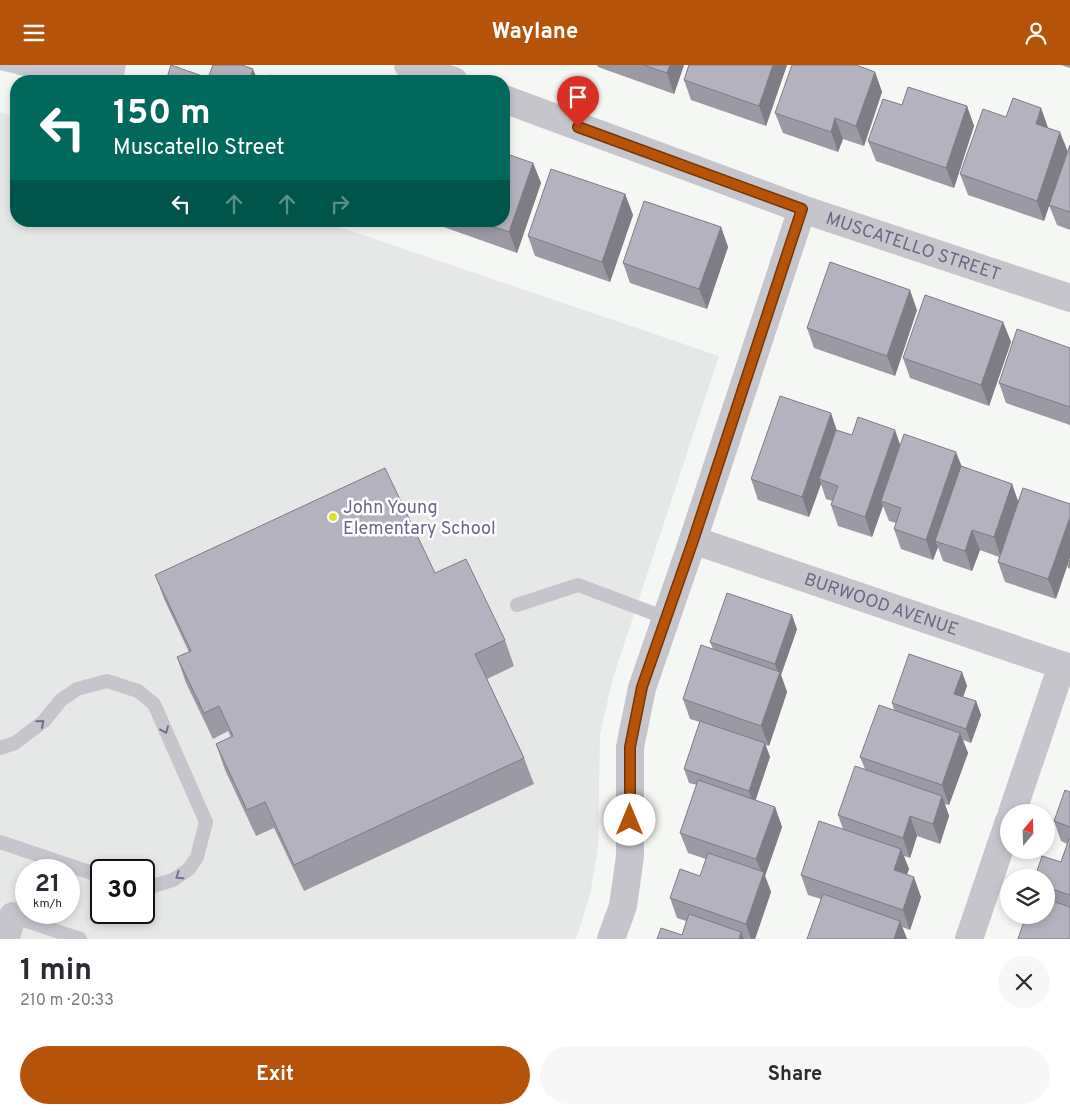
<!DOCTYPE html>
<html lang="en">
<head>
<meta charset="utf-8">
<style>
	body { margin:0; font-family:Overpass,sans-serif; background:#f7f7f7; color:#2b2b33; height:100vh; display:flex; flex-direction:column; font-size:19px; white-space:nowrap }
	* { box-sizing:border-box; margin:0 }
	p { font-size:16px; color:#7c7c81 }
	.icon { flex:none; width:28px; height:28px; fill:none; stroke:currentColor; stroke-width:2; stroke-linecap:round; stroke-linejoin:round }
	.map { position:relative; height:874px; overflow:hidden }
	.details { display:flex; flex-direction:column; background:#fff; flex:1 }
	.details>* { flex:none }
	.hud { position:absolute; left:10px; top:10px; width:500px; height:152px; border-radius:20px; box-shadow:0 2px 8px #0003; background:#00695c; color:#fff; overflow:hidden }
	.needle { width:32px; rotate:19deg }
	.buttons { position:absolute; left:1000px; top:739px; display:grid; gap:10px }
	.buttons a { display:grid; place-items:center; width:55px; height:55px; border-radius:50%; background:#fff; box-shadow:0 2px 8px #0003; font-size:25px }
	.speed { position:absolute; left:15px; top:794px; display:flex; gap:10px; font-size:25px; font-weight:700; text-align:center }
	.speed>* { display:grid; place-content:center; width:65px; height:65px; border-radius:50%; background:#fff; box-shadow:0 2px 8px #0003; line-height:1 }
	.speed small { font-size:12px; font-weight:400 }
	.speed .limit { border:2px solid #111; border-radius:8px; background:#fff; color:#111 }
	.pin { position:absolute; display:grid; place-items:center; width:42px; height:42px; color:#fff; margin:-51px -21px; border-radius:50% 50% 50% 0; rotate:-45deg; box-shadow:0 0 5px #0007 }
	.pin .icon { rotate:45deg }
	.me { position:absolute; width:55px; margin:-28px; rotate:0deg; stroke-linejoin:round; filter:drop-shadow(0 0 4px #0008) }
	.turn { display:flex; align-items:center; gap:18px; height:105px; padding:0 20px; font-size:22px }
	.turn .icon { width:65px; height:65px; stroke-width:2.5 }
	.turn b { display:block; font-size:35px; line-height:42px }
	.lanes { display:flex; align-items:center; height:48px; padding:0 20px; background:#0003; justify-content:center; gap:25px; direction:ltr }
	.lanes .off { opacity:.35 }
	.round { display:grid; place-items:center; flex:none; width:52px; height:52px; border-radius:26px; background:#f7f7f7 }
	.headline { display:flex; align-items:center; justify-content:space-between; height:85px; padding:0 20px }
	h1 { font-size:30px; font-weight:700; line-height:38px }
	.action { display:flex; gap:10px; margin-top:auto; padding:10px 20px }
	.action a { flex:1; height:58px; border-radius:30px; background:#b45309; color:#fff; font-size:20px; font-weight:700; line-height:58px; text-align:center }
	.action a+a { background:#f7f7f7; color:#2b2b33 }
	header { display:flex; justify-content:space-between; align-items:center; height:65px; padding:0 20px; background:#b45309; color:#fff; font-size:22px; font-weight:700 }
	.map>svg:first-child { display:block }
	.built { fill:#e6e8e7; fill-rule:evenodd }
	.water { fill:#c8c7d3 }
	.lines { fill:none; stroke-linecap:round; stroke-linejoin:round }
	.service { stroke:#c7c5cc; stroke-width:14 }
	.minor { stroke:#c7c5cc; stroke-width:28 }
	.wall { fill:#9b99a3 }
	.shaded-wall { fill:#7e7d85 }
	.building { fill:#b4b2be; stroke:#7e7d85 }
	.oneway { stroke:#77708c }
	.route-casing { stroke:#753606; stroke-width:12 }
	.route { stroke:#b45309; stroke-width:9 }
	.poi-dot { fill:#dbe329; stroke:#fff; stroke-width:2 }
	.labels { text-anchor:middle; stroke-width:5; stroke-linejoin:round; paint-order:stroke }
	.street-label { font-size:18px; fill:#6e6685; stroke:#fff }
	.poi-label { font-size:18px; fill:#6e6685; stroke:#fff; text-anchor:start }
</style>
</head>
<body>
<header><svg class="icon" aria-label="menu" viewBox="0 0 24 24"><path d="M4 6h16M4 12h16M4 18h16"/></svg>Waylane<svg class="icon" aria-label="person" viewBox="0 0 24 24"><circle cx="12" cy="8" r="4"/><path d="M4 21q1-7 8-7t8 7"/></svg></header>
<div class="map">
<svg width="1070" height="874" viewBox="0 0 1070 874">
	<rect width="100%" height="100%" fill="#f5f7f4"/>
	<path class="built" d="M0 47 16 53V156H322L719 291 613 613 600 669 598 783 590 830 576 874H0ZM26 805H69V848H26ZM101 805H144V848H101Z"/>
	<path class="water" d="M0 0H126L123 16H43L0 5Z"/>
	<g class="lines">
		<path class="service" d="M517 540 578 520 666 553
			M0 683 15 678 44 656 61 635 77 624 107 616 138 626 154 639 206 757 197 792 189 804 173 815 153 821H144
			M0 777 101 811
			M9 850 80 874"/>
		<g class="minor">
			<path d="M408 0 454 16"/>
			<path id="s1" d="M504 34 802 144 1070 233"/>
			<path id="s2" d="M693 475 1070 603"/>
			<path d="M1012 748 1062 600"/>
			<path d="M5 874 13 851"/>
			<path d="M611 874 623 841 630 791V682L642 623 693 475 802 144"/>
			<path d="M969 874 1009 756"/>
		</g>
	</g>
	<path class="wall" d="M597 0H684L674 29 598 2Z
		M689 0H787L766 61 691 35 684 15Z
		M1061 0H1070V3Z
		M875 7 882 27 864 81 843 74 838 87 783 68 775 48Z
		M902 40 967 41 974 61 954 123 876 96 868 76Z
		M1041 43 1048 63 1068 87 1070 80V165L1057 160 1049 140 1044 156 968 130 960 109 1006 52Z
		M533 98 541 118 517 188 438 160 437 156H504Z
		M625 129 633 150 610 217 535 191 528 171Z
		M721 162 728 182 707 244 630 218 623 198Z
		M917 245 895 311 814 283 807 263Z
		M1003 257 1011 277 989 341 910 313 903 293Z
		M1070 283V360L1006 338 999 318Z
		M837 365 852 370 900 380 1012 419 1018 436 1023 423 1056 534 1005 517 998 497 999 492 980 485 972 506 943 496 938 482 933 495 901 484 894 464 896 458 889 456 883 441 872 472 838 461 831 440 832 436 826 434 821 419 809 452 758 435 751 414Z
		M435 508 505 575 514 601 487 614 524 693 534 719 304 826 274 763 256 771 225 705 216 679 231 672 228 666 213 674 186 618 177 592 189 587 165 536 155 510Z
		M797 564 781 610 787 627 769 681 765 680 770 692 755 735 775 742 782 762 765 811 771 827 755 874H657L682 870 686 856 677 853 670 833 700 811 706 794 688 788 680 768 697 720 689 718 684 704 700 657 690 654 683 634 713 584 710 577Z
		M962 607 967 621 963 632 976 636 981 650 971 678 963 675 968 688 949 740 945 739 949 751 940 779 917 771 910 793 904 791 909 804 907 810 921 832 910 865 902 862 907 874H807L821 834 808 830 801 810 843 764 838 750 865 704 860 692 894 645 892 638Z
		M1070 727V874L1046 850V812L1061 797 1067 779 1061 776 1054 756Z"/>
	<path class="shaded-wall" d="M670 0H684L674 29 667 8Z
		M773 0H787L766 61 759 41Z
		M253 4 258 16H249Z
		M875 7 882 27 864 81 856 61Z
		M967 41 974 61 954 123 946 103Z
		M1041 43 1048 63 1036 59Z
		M835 53 843 74 838 87 831 67Z
		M1060 67 1068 87 1044 156 1037 136Z
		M533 98 541 118 517 188 509 167Z
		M625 129 633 150 610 217 602 197Z
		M721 162 728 182 707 244 699 224Z
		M910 225 917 245 895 311 887 291Z
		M1003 257 1011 277 989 341 981 320Z
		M831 348 838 369 819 414 821 419 809 452 802 432Z
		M895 365 902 385 881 436 883 441 872 472 865 452Z
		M956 387 964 407 935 476 938 482 933 495 926 475Z
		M1012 419 1019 439 1001 493 994 472Z
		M1070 452V493L1056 534 1048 514Z
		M972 465 980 485 972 506 965 486Z
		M792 550 797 564 781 610 787 627 769 681 761 661 779 610 775 599Z
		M962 607 967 621 959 643 954 629Z
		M976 636 981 650 971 678 966 664Z
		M960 668 968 688 949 740 942 720Z
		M765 678 770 692 754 740 749 726Z
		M942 731 949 751 940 779 933 759Z
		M775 742 782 762 765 811 771 827 755 874H751L746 859 763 811 756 794Z
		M910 751 917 771 910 793 903 773Z
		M901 784 909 804 901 825 894 805Z
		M914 812 921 832 910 865 903 845Z
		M900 856 907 874H894Z
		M741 867 744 874H739Z"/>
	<path class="building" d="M171 0 208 13 213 0H242L253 4 249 16H166Z
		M643 0H670L667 8Z
		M689 0H773L759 41 684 15Z
		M792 0H856L875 7 856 61 835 53 831 67 775 48Z
		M270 10 289 16H268Z
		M908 22 967 41 946 103 868 76 883 34 902 40Z
		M1013 33 1041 43 1036 59 1060 67 1037 136 960 109 983 44 1006 52Z
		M1070 80V147L1049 140Z
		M504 88 533 98 509 167 477 156H504Z
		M551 104 625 129 602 197 528 171Z
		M644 136 721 162 699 224 623 198Z
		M830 197 910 225 887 291 807 263Z
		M925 230 1003 257 981 320 903 293Z
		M1017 264 1070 283V342L999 318Z
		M780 331 831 348 802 432 751 414Z
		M858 352 895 365 865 452 831 440 838 421 819 414 836 365 852 370Z
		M904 369 956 387 926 475 894 464 901 443 881 436Z
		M961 401 1012 419 994 472 972 465 965 486 935 476Z
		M385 403 435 508 466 494 505 575 475 589 524 693 294 800 265 737 247 745 216 679 233 671 219 641 204 648 177 592 191 586 155 510Z
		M1023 423 1070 439V452L1048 514 998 497Z
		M1070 495V503L1068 502Z
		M727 528 792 550 775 599 710 577Z
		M701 580 780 607 761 661 683 634Z
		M909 589 962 607 954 629 976 636 966 664 892 638Z
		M879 640 960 668 942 720 860 692Z
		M700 656 765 678 749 726 684 704Z
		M855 701 942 731 933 759 910 751 903 773 838 750Z
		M698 715 775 742 756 794 680 768Z
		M1065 725 1070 727V762L1054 756Z
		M819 756 901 784 894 805 914 812 903 845 801 810Z
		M1069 774H1070V830L1046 822V812H1035L1042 791 1061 797Z
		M708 788 764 807 746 859 670 833 680 804 700 811Z
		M823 829 900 856 894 874H807Z
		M1046 834 1070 842V874H1018L1026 850H1046Z
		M689 849 741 867 739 874H657L661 863 682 870Z"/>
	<defs><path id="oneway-chevron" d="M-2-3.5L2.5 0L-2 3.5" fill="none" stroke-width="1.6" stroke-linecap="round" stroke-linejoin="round" transform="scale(1.25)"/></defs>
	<g class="oneway">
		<use href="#oneway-chevron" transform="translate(41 658) rotate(-41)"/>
		<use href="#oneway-chevron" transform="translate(165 665) rotate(66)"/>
		<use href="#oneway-chevron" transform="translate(179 811) rotate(146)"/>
	</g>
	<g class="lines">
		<defs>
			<path id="route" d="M578 62 802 144 693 476 642 622 630 682V755"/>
		</defs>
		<use href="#route" class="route-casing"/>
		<use href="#route" class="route"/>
	</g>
	<circle class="poi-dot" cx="333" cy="452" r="5"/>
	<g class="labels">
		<g class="street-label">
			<text dy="6" stroke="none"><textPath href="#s1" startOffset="435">MUSCATELLO STREET</textPath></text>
			<text dy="6" stroke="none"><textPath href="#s2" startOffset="199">BURWOOD AVENUE</textPath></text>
		</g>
		<g class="poi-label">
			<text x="343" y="448">John Young<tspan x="343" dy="21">Elementary School</tspan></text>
		</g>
	</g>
</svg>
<div class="buttons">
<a><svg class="needle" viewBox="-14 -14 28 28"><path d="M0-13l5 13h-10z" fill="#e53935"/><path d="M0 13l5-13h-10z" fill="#7c7c81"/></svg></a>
<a><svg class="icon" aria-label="layers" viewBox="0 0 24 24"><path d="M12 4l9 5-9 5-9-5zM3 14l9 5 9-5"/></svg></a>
</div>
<div class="speed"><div>21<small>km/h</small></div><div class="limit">30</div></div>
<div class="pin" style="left:578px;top:62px;background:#d93025"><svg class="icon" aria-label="arrive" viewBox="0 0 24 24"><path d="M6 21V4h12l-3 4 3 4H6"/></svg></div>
<svg class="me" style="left:630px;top:755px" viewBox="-20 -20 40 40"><circle r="19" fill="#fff"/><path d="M0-13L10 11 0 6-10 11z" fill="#b45309"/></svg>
<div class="hud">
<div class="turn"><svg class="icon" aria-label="left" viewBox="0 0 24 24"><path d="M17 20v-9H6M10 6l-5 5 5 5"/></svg><div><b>150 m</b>Muscatello Street</div></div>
<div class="lanes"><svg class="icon" aria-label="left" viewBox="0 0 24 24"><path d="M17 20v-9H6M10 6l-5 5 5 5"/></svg><svg class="icon off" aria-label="ahead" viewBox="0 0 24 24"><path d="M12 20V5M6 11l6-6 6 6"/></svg><svg class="icon off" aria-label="ahead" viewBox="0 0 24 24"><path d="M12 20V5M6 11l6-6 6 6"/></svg><svg class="icon off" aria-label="right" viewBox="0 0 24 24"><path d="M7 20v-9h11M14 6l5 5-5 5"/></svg></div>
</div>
</div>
<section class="details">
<div class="headline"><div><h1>1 min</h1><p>210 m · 20:33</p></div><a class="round"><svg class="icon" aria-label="close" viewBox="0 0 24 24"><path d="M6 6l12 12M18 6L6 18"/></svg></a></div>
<div class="action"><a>Exit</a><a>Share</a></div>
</section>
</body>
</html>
